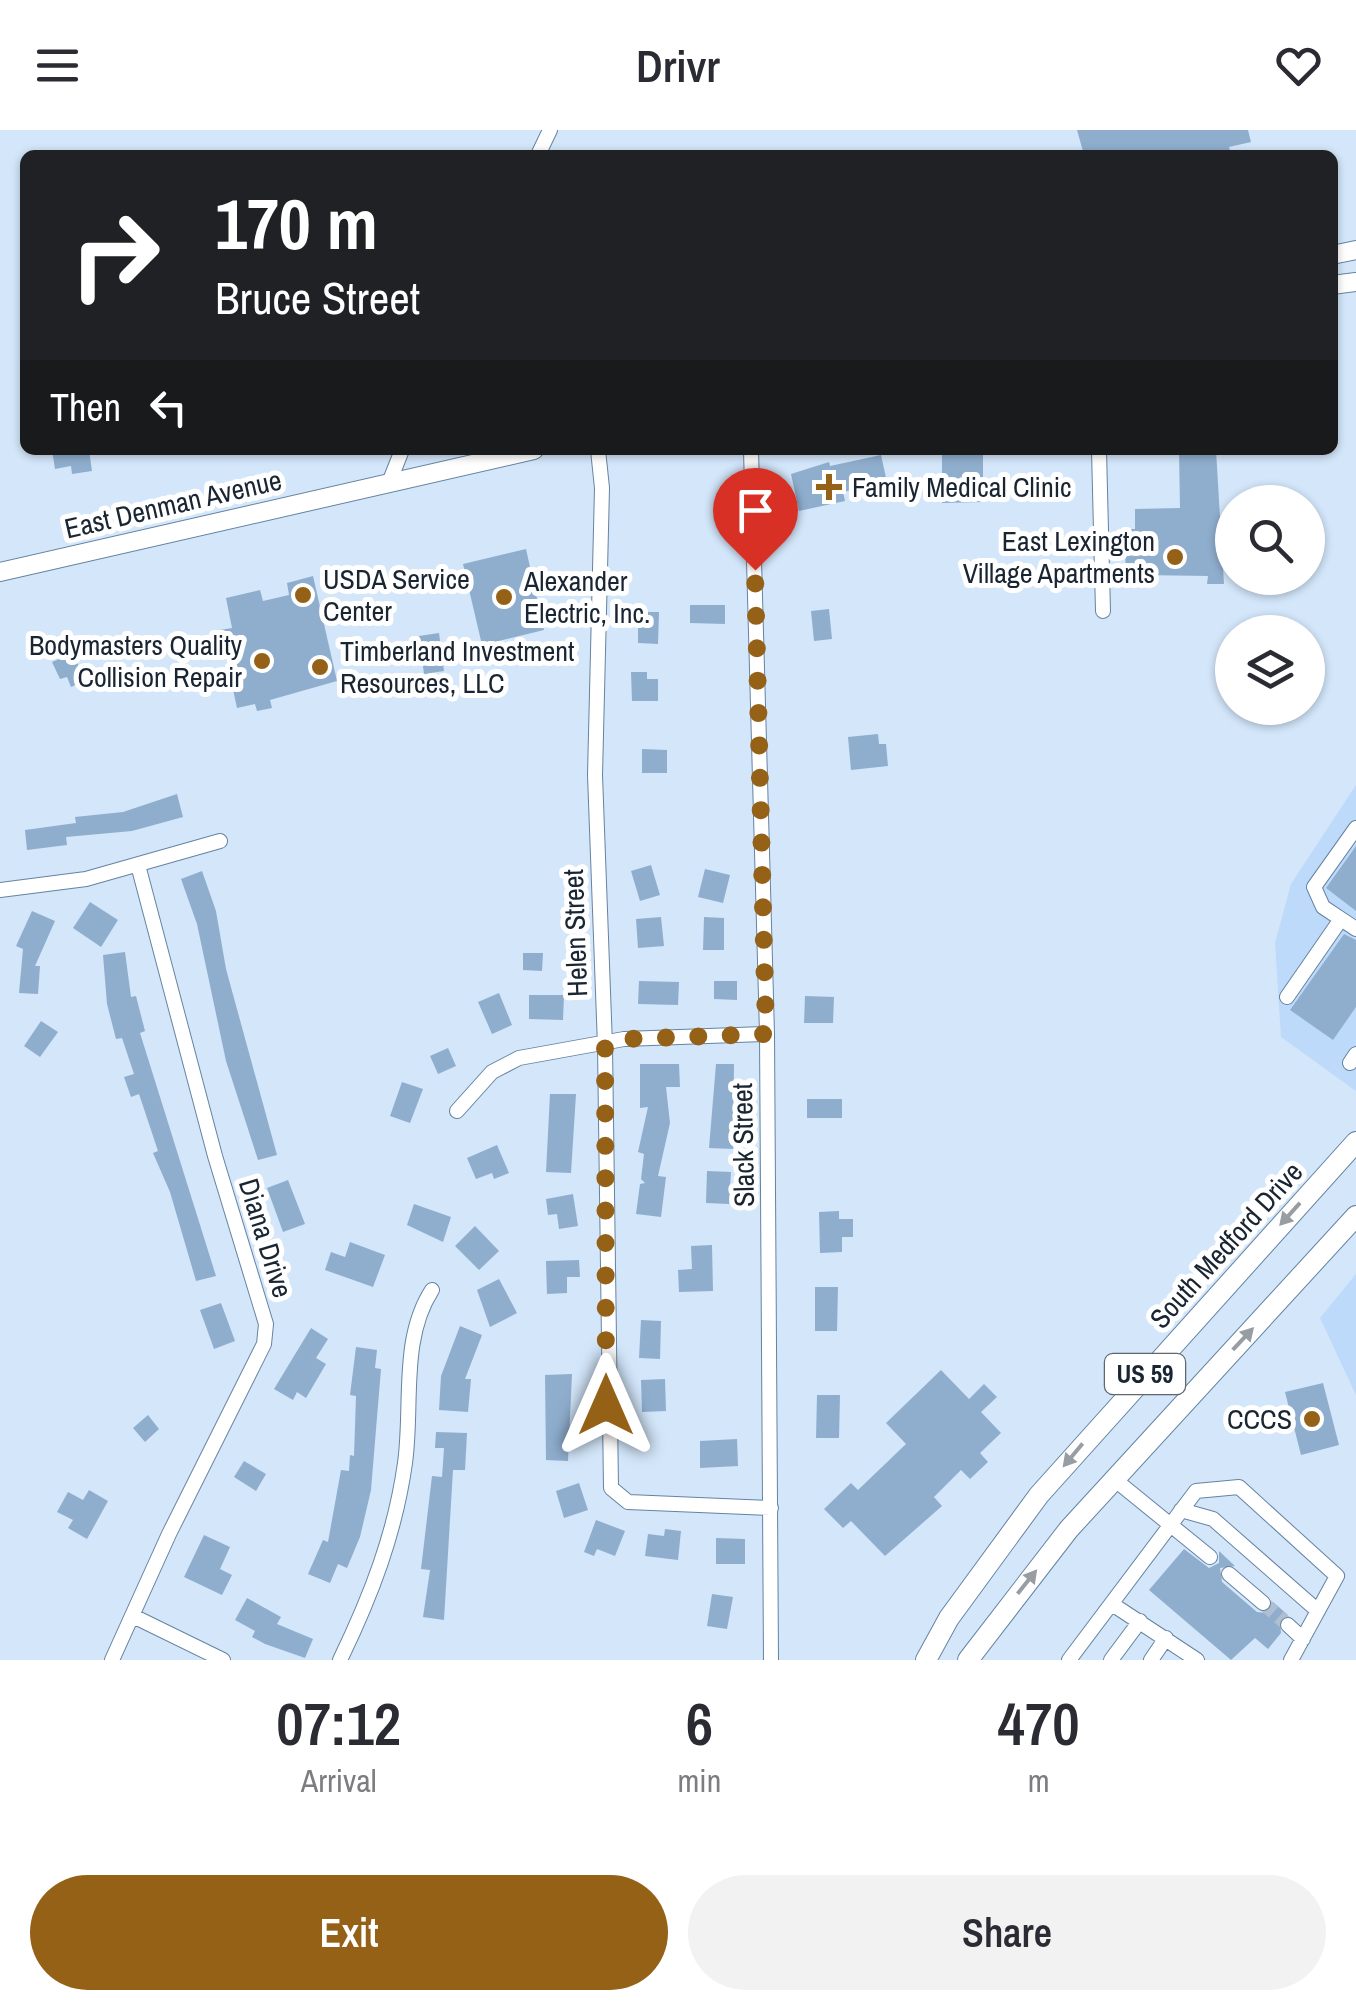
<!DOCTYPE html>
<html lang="en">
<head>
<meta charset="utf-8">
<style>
	body { margin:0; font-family:"Archivo Narrow",sans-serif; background:#f2f2f3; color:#2b2b33; height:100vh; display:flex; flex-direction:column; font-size:38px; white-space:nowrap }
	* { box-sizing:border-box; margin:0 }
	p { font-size:32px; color:#7c7c81 }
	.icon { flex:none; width:55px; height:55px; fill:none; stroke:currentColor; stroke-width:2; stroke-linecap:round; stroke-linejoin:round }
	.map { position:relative; height:1530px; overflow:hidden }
	.sheet { display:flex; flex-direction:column; background:#fff; flex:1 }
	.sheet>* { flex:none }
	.top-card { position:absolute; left:20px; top:20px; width:1318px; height:305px; border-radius:15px; box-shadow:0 2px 8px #0004; background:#202124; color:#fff; overflow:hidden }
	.buttons { position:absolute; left:1215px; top:355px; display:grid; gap:20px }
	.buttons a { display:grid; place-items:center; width:110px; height:110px; border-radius:50%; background:#fff; box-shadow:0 2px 8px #0004; font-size:50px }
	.pin { position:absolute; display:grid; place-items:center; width:85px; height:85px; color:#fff; margin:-102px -42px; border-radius:50% 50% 50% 0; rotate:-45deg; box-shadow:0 0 10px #0007 }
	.pin .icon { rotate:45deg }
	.me { position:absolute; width:110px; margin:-55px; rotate:0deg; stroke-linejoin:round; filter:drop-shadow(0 0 8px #0008) }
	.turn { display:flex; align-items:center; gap:35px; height:210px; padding:0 30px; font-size:45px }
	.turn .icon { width:130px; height:130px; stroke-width:2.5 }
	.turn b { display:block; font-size:70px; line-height:85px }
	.then { display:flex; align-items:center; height:95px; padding:0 30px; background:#0003; gap:20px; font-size:38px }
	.eta { display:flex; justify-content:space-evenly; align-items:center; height:170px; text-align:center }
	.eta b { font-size:60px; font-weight:600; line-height:70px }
	.primary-button { display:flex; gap:20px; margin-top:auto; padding:20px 30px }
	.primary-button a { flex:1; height:115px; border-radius:60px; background:#956116; color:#fff; font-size:40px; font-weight:600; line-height:115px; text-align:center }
	.primary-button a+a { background:#f2f2f3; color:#2b2b33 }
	header { display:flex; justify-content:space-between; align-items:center; height:130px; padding:0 30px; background:#fff; font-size:45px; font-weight:600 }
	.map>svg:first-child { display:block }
	.built { fill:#bddafa }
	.building { fill:#8faece }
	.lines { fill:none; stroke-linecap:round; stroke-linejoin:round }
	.minor-tunnel { stroke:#aebfd2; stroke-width:14; stroke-dasharray:14 7; stroke-linecap:butt }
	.minor-casing { stroke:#6583a1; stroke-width:16 }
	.major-casing { stroke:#6583a1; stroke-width:20 }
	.highway-casing { stroke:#6583a1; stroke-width:22 }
	.path { stroke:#707f8f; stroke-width:2.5; stroke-dasharray:10 5; stroke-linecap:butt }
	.minor { stroke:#fff; stroke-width:14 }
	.major { stroke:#fff; stroke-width:18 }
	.highway { stroke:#fff; stroke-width:20 }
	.oneway { fill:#989da3 }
	.route { stroke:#956116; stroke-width:18; stroke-dasharray:0 32.4 }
	.poi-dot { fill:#956116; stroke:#fff; stroke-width:4 }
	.labels { text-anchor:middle; stroke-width:10; stroke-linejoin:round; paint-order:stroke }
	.shield { fill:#fff; stroke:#5e6670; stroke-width:2.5 }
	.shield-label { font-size:25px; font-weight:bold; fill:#192532 }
	.poi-label { font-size:28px; fill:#192532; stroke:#fff; text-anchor:start }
	.street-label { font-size:28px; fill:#192532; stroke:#fff }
</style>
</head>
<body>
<header><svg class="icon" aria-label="menu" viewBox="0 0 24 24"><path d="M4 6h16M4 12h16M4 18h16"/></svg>Drivr<svg class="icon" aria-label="heart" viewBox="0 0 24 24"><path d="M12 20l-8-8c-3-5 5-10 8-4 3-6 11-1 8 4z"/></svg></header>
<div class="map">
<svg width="1356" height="1530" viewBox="0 0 1356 1530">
	<rect width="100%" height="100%" fill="#d3e6fa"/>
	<path class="built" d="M1356 655V961L1281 907 1275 813 1291 754Z
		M1356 1144V1265L1320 1188Z"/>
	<path class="building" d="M1077 0H1248L1251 12 1229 17 1231 25H1084Z
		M52 320H89L92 341 72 344 71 336 55 339Z
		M942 320H983V372L942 373Z
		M1179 320H1216L1224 454H1207L1208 446 1141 445V452H1125L1126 399H1135V379L1180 378Z
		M881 325 887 352 843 362 845 371 799 381 791 344 829 332 830 336Z
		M526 419 544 500 482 515 463 434Z
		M313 446 337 551 270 570 272 578 257 581 255 574 237 578 220 500 232 498 226 468 260 460 263 471 289 465 287 453Z
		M690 475H725V494L690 493Z
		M829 479 832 509 814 511 811 481Z
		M638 482H659L658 514 638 513Z
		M439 503 444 541 424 544 419 506Z
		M75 522 82 552 71 557 67 547 60 549 52 532Z
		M631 542H647V549H658V571H632Z
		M878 604 879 614H886L888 636 851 640 848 607Z
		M642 619 667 620V643H642Z
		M177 664 183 687 132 701 66 707 67 715 27 720 25 700 76 693 75 687 123 682Z
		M1356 716V781L1326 758Z
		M651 735 660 765 640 771 631 741Z
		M705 739 730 745 723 773 698 767Z
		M202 741 216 781 226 839 277 1025 258 1030 226 931 197 794 181 749Z
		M90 772 118 790 101 817 73 798Z
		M32 781 55 791 35 836H40L38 864 19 863 23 819 16 816Z
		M661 787 664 816 638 818 636 789Z
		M704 787 724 788V820H703Z
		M1344 804 1356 810V877L1333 910 1290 880Z
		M125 822 131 867 136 866 145 901 140 903 216 1146 196 1151 170 1062 153 1023 158 1021 139 964 131 967 124 947 134 944 122 908 116 909 107 874 103 825Z
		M523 823H543L542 841 523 840Z
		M639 851 679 852 678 875 638 874Z
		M714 851H737V870L714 869Z
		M499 863 512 895 492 904 478 872Z
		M529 865H564L563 890 529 889Z
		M805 866 834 867 833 893H804Z
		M41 891 58 902 40 927 24 916Z
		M448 918 456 936 438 944 430 926Z
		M640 934H679L680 957H666L670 993 658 1046 666 1047 661 1087 636 1084 640 1054 645 1053 641 1049 644 1024 638 1022 648 977 640 978Z
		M716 934H734L733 1019 709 1018Z
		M402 952 423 959 410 993 390 986Z
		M550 964H576L571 1043 546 1042Z
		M807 969H842V988H807Z
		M497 1015 509 1043 494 1049 492 1043 476 1049 467 1028Z
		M707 1041 731 1042 729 1074 706 1073Z
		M288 1050 305 1094 283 1102 267 1058Z
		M573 1064 578 1096 559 1099 557 1084 548 1085 546 1069Z
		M414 1074 451 1087 443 1112 407 1095Z
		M839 1081V1089H853V1107H842V1122L820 1123 819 1082Z
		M475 1096 499 1121 479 1140 455 1116Z
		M350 1112 385 1125 373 1157 325 1140 331 1122 345 1127Z
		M712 1115 713 1161 679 1162 678 1140 692 1139 691 1116Z
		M579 1130 580 1147H567V1163L547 1164 546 1131Z
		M499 1149 517 1183 490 1197 477 1160Z
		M815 1157H838L837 1201H815Z
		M221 1173 235 1211 214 1219 200 1180Z
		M641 1190 661 1191 660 1229 639 1228Z
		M460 1196 482 1205 465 1249H471L468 1282 439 1280 441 1246Z
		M311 1198 328 1209 316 1228 326 1234 306 1268 297 1262 293 1270 274 1259Z
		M356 1217 377 1220 375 1238 381 1239 371 1360 360 1407 347 1438 338 1434 330 1453 308 1444 323 1410 328 1412 341 1340 349 1341 350 1325 354 1326 356 1266 350 1265Z
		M941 1240 969 1269 984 1254 997 1267 981 1282 1001 1303 980 1323 988 1332 970 1349 961 1340 934 1367 942 1376 885 1426 851 1391 843 1398 824 1379 851 1353 858 1360 906 1314 886 1293Z
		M572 1244 568 1331 546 1330 545 1245Z
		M665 1249 666 1281 642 1282 641 1250Z
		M1323 1253 1339 1315 1301 1325 1285 1262Z
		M817 1265H840L839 1308H816Z
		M148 1285 159 1299 145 1312 133 1298Z
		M436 1302 467 1303 465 1340H453L444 1490 423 1487 430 1440 421 1439 432 1346 442 1347 444 1318H435Z
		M737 1309 738 1336 700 1338V1311Z
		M244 1331 266 1344 256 1361 234 1347Z
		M579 1353 588 1380 564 1388 556 1361Z
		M89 1360 108 1371 87 1409 68 1398 73 1390 57 1382 68 1362 83 1370Z
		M596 1390 625 1401 615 1426 597 1419 594 1426 584 1422Z
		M665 1399 681 1401 678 1430 645 1426 648 1404 664 1406Z
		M204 1405 230 1417 220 1439 232 1445 222 1465 184 1447Z
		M716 1408 745 1409V1434H716Z
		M1184 1419 1209 1438 1219 1433V1421L1235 1436 1220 1438 1222 1452 1257 1482 1267 1483 1273 1472 1288 1485 1280 1489 1281 1503 1268 1519 1255 1508 1231 1530 1149 1460Z
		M712 1464 733 1467 727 1499 707 1496Z
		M247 1468 281 1487 277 1494 313 1509 305 1528 265 1514 252 1507 255 1501 235 1490Z"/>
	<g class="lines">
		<path class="minor-tunnel" d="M1263 1473 1288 1495"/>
		<defs>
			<path id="minor" d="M538 25 550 0
				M598 320 602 358 595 645 605 916 611 1358 628 1372 771 1378
				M751 320 767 904 771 1530
				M1099 320 1103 481
				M389 353 402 320
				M1356 698 1314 757 1323 777 1356 799
				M0 760 86 749 220 711
				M1287 867 1341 789
				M1350 933 1356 924
				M457 981 492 942 519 928 624 909 767 904
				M1114 1349 1210 1427
				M1181 1380 1213 1389 1318 1481
				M1229 1444 1263 1473
				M1112 1474 1197 1530
				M135 1487 223 1530
				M1288 1495 1303 1509
				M112 1530 169 1404 264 1214 266 1194 215 1026 138 735
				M340 1530C371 1466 395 1404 405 1333 413 1276 400 1209 432 1160
				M1069 1530 1196 1361 1239 1357 1337 1446 1291 1530
				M1111 1530 1140 1491
				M1151 1530 1166 1508"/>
			<path id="major" d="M1332 125 1356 120
				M1332 155 1356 152
				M0 442 534 320"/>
			<path id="highway" d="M926 1530 949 1488 1039 1365 1356 1012
				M968 1530 1069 1399 1356 1086"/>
		</defs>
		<use href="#minor" class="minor-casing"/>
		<use href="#major" class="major-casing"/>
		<use href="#highway" class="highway-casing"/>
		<path class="path" d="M57 522 80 514"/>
		<use href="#minor" class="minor"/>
		<use href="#major" class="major"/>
		<use href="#highway" class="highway"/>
	</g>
	<defs><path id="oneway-solid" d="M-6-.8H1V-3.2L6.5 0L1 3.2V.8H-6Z" transform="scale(2.5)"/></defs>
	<g class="oneway">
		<use href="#oneway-solid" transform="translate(1290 1084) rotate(132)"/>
		<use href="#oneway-solid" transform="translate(1243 1209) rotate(-47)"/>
		<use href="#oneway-solid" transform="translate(1073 1325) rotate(130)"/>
		<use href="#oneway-solid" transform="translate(1027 1452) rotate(-51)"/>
	</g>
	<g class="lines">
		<path class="route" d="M606 1275 605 916 624 909 766 904 755 440"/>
	</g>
	<g class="poi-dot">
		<path d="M824 342h10v10h10v10h-10v10h-10v-10h-10v-10h10z"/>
		<circle cx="1175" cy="427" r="10"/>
		<circle cx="303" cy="465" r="10"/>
		<circle cx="504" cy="467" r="10"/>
		<circle cx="262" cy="531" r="10"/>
		<circle cx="320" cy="537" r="10"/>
		<circle cx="1312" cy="1289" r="10"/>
	</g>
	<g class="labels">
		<rect class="shield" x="1105" y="1224" width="80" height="40" rx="8"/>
		<g class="shield-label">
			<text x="1145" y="1253">US 59</text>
		</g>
		<g class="poi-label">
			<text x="852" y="367">Family Medical Clinic</text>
			<text x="1155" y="421" text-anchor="end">East Lexington<tspan x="1155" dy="32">Village Apartments</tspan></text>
			<text x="323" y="459">USDA Service<tspan x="323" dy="32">Center</tspan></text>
			<text x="524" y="461">Alexander<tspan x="524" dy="32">Electric, Inc.</tspan></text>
			<text x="242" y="525" text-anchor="end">Bodymasters Quality<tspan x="242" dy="32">Collision Repair</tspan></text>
			<text x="340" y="531">Timberland Investment<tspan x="340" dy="32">Resources, LLC</tspan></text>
			<text x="1292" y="1299" text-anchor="end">CCCS</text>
		</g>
		<g class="street-label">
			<text transform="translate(173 374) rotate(-13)" y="10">East Denman Avenue</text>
			<text transform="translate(575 803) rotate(-92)" y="10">Helen Street</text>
			<text transform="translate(743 1015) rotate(-91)" y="10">Slack Street</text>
			<text transform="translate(266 1108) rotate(73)" y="10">Diana Drive</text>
			<text transform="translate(1226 1115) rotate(-48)" y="10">South Medford Drive</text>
		</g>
	</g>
</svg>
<div class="buttons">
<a><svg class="icon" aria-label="search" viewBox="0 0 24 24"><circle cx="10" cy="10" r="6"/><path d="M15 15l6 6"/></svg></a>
<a><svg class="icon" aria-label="layers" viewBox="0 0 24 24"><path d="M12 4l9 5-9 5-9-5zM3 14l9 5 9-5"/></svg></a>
</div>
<div class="pin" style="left:755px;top:440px;background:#d93025"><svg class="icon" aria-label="arrive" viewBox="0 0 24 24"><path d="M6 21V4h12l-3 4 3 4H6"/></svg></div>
<svg class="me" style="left:606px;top:1275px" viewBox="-20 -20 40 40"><path d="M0-17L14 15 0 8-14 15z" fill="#956116" stroke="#fff" stroke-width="4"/></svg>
<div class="top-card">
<div class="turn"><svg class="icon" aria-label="right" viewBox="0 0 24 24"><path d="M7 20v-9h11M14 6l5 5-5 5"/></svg><div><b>170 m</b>Bruce Street</div></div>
<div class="then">Then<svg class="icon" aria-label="left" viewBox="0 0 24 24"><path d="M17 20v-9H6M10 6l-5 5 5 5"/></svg></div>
</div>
</div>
<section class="sheet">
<div class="eta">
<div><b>07:12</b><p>Arrival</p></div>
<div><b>6</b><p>min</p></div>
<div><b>470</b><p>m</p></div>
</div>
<div class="primary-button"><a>Exit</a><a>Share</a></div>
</section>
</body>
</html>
